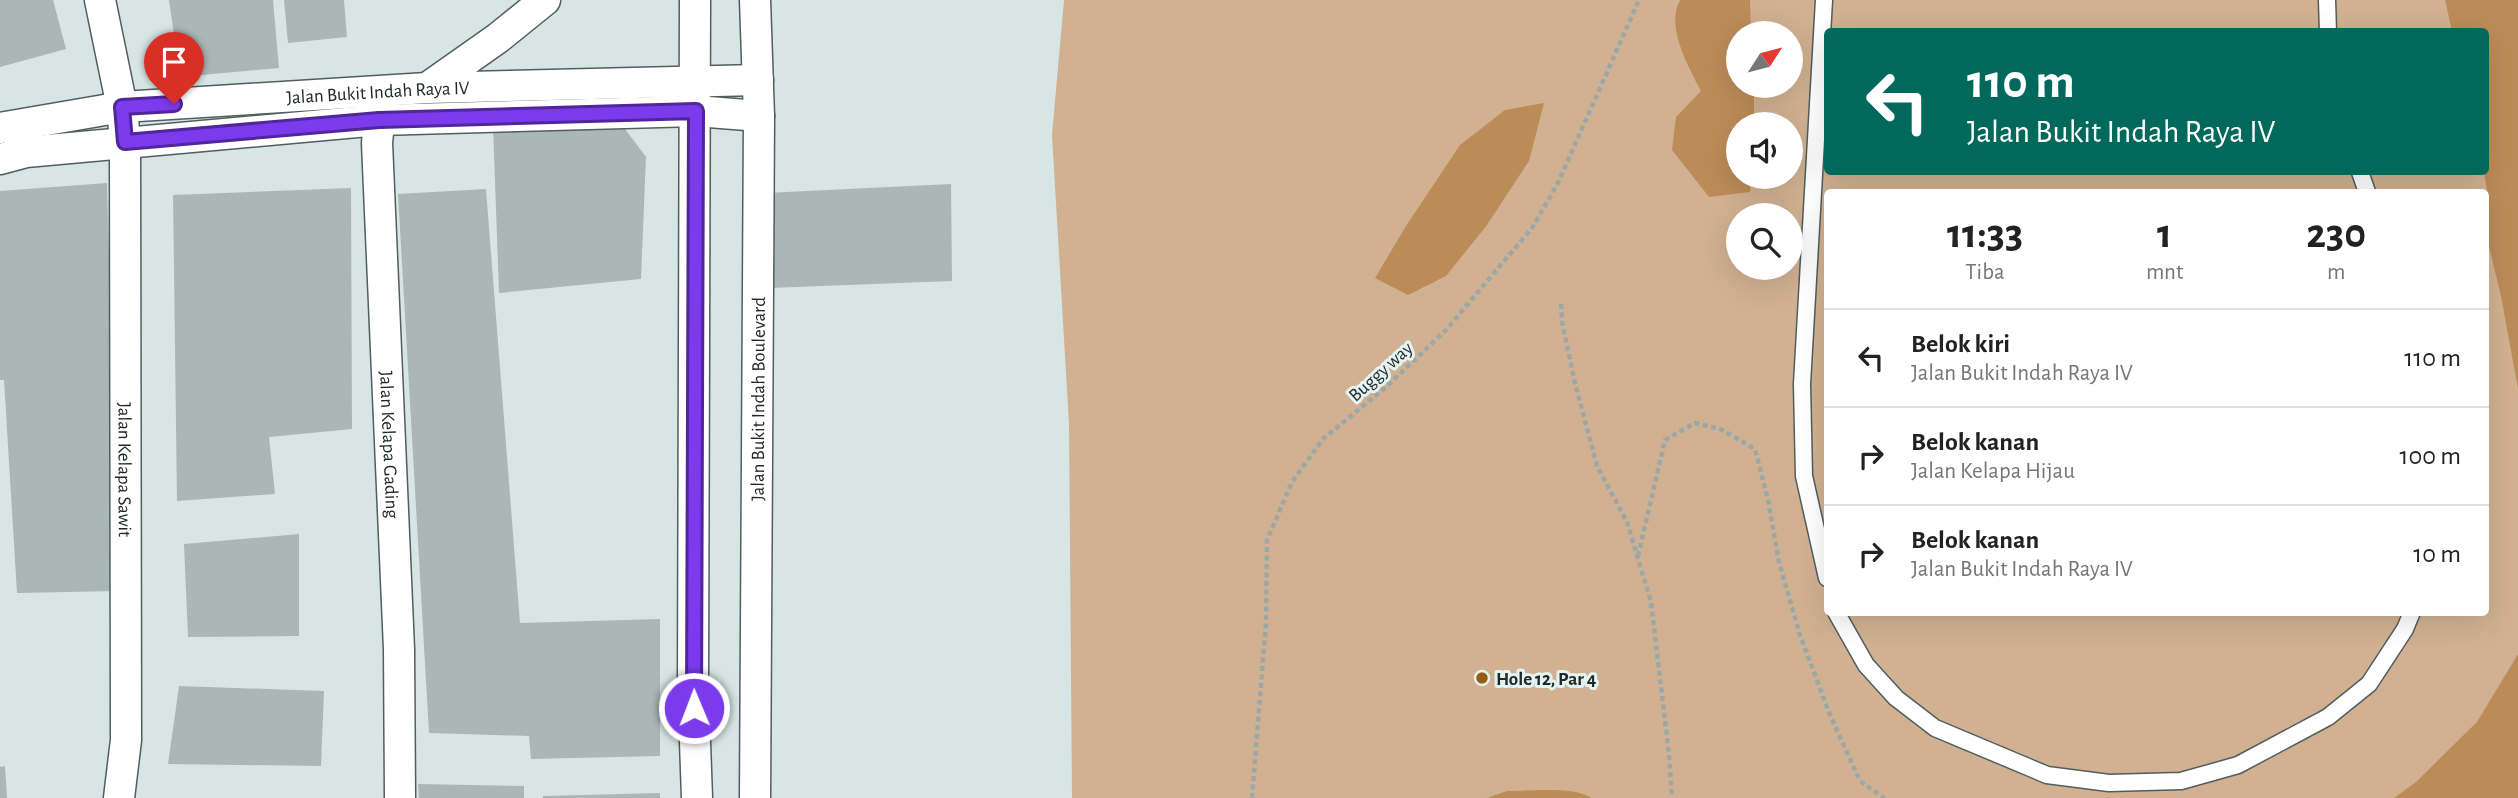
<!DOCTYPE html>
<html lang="id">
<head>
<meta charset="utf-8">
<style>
	body { margin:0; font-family:"Alegreya Sans",sans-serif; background:#f2f2f2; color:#222; height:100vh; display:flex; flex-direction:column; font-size:26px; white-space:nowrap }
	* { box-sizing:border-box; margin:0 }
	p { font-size:23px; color:#767676 }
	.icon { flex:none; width:38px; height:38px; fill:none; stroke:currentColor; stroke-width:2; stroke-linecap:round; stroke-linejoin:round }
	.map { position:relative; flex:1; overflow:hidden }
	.side { position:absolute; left:1824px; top:189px; width:665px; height:427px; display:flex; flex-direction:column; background:#fff; border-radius:7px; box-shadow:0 7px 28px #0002 }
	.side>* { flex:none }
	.banner { position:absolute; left:1824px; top:28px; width:665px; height:147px; border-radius:7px; box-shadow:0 7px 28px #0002; background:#00695c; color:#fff; overflow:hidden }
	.needle { width:46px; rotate:54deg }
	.fabs { position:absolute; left:1726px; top:21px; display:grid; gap:14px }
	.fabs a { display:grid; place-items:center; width:77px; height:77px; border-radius:50%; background:#fff; box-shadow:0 7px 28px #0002; font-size:35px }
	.pin { position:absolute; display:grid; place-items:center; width:60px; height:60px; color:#fff; margin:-72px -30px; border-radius:50% 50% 50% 0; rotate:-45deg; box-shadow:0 0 7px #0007 }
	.pin .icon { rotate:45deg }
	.me { position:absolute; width:77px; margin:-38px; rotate:359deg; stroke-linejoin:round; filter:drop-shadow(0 0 5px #0008) }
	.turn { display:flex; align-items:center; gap:24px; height:147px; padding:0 28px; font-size:32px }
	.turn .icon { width:91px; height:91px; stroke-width:2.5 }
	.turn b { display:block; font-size:49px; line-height:60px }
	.eta { display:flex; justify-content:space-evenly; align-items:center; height:119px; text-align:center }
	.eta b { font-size:42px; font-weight:700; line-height:49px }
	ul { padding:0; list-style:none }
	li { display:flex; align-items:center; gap:21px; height:98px; padding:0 28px; border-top:2px solid #e0e0e0 }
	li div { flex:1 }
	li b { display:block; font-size:26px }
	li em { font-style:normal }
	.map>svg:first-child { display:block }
	.green { fill:#d1b191; fill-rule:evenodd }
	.water { fill:#bc8c58 }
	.building { fill:#a9b8b6 }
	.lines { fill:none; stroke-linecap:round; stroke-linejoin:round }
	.lane-casing { stroke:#515e5d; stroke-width:19 }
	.street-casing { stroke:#515e5d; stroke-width:33 }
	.path { stroke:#9ca8a7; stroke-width:4.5; stroke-dasharray:5 3.5; stroke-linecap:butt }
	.lane { stroke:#fff; stroke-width:16 }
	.street { stroke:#fff; stroke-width:30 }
	.route-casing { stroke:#51269a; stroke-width:18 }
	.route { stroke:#7c3aed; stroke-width:12 }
	.poi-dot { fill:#945d15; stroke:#e4f4f3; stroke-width:2.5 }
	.labels { text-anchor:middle; stroke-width:6; stroke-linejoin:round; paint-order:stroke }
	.street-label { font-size:19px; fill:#222827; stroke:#e4f4f3 }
	.poi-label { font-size:19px; font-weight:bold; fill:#222827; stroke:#e4f4f3; text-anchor:start }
</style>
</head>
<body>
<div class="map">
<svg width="2518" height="798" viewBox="0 0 2518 798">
	<rect width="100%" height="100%" fill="#d7e6e5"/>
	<path class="green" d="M1064 0H2518V798H1072L1069 424 1052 135ZM1827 32H2485V172H1827ZM1738 33H1790V86H1738ZM1738 124H1790V177H1738ZM1827 192H2485V612H1827ZM1738 215H1790V268H1738Z"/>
	<path class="water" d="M1680 0H1750L1751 33H1738V86H1754V124H1738V177H1751L1750 192 1709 197 1672 150 1676 117 1701 91C1689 67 1665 27 1680 0Z
		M2445 0H2518V389L2501 296 2486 234 2489 203 2484 172 2485 32 2452 31Z
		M1544 103 1529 161 1487 225 1446 276 1408 295 1375 278 1406 226 1460 145 1505 110Z
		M2518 654V798H2394L2416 782 2477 722Z
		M1507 791C1528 791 1575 786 1591 798H1487Z"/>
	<path class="building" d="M0 0H53L66 49 0 67Z
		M169 0H273L279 68 180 77Z
		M284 0H344L347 37 288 43Z
		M622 125 646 157 641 279 499 293 493 126Z
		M107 183 118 591 17 593 4 380H0V191Z
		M951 184 952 281 769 288 766 193Z
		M351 188 352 429 269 437 275 494 177 501 173 195Z
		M486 189 520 623 660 619V756L531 759 529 736 429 733 398 194Z
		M299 534V636L188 637 184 544Z
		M179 686 324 691 321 766 168 764Z
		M5 766 7 798H0V767Z
		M418 784 524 786V798H419Z
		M660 793V798H543V796Z"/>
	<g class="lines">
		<defs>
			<path id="lane" d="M1824 0 1802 384 1804 476 1827 578
				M2327 0 2328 32
				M2360 172 2367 192
				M1836 612 1866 665 1896 698 1935 728 2047 775 2109 783 2181 781 2238 765 2328 717 2369 684 2405 629 2412 612"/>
			<g id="street">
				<path id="s1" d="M100 0 122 107 125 142 126 740 119 798"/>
				<path d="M695 0 693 686 697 798"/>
				<path d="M427 88 498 38 545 0"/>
				<path id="s2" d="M381 102 377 143 399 649 400 798"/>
				<path id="s3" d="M0 128 122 107 427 88 758 80"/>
				<path d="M0 159 26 152 379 120 696 111 759 116"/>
				<path id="s4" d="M755 798 759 116 755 0"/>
			</g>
		</defs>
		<use href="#lane" class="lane-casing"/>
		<use href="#street" class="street-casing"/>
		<path class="path" d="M1561 304 1562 322 1575 383 1597 466 1627 522 1651 602 1669 754 1672 798
			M1638 556 1665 440 1695 423 1720 429 1755 449 1768 500 1779 562 1800 635 1830 715 1860 781 1884 798
			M1252 798 1266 622 1267 540 1292 482 1323 439 1386 387 1446 330 1532 228 1557 185 1639 0"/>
		<use href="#lane" class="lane"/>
		<use href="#street" class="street"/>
	</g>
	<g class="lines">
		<defs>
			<path id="route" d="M174 104 122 107 125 142 379 120 696 111 694 708"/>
		</defs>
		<use href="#route" class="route-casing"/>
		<use href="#route" class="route"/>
	</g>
	<circle class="poi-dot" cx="1482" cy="678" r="7"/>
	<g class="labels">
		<g class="street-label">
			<text dy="7" stroke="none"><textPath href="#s3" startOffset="380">Jalan Bukit Indah Raya IV</textPath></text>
			<text transform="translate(1380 371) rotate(-42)" y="7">Buggy way</text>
			<text dy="7" stroke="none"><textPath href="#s4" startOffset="399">Jalan Bukit Indah Boulevard</textPath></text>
			<text dy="7" stroke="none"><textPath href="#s2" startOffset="343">Jalan Kelapa Gading</textPath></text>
			<text dy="7" stroke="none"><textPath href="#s1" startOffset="472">Jalan Kelapa Sawit</textPath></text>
		</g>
		<g class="poi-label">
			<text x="1496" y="685">Hole 12, Par 4</text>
		</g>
	</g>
</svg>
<div class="fabs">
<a><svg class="needle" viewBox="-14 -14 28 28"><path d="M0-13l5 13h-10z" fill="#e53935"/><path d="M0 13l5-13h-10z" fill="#767676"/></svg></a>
<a><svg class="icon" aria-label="sound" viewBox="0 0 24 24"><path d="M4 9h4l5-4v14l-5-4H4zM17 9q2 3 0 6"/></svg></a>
<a><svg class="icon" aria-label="search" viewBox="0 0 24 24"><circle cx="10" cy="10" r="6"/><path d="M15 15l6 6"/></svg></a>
</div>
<div class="pin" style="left:174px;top:104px;background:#d93025"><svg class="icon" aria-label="arrive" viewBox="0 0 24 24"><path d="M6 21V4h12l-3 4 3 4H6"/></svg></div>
<svg class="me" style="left:694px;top:708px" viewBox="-20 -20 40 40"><circle r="17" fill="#7c3aed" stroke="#fff" stroke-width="3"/><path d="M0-11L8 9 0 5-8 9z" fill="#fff"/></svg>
<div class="banner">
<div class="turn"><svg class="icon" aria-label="left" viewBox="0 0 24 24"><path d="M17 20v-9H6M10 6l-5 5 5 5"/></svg><div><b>110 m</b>Jalan Bukit Indah Raya IV</div></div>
</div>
<section class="side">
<div class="eta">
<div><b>11:33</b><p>Tiba</p></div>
<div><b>1</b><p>mnt</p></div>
<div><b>230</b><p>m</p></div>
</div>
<ul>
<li><svg class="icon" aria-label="left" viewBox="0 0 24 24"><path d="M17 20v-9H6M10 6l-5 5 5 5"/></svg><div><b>Belok kiri</b><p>Jalan Bukit Indah Raya IV</p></div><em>110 m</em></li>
<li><svg class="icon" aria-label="right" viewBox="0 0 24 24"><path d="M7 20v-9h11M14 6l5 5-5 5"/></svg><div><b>Belok kanan</b><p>Jalan Kelapa Hijau</p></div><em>100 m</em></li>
<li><svg class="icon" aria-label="right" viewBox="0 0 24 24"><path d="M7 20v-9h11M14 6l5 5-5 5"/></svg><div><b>Belok kanan</b><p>Jalan Bukit Indah Raya IV</p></div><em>10 m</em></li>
</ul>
</section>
</div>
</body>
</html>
